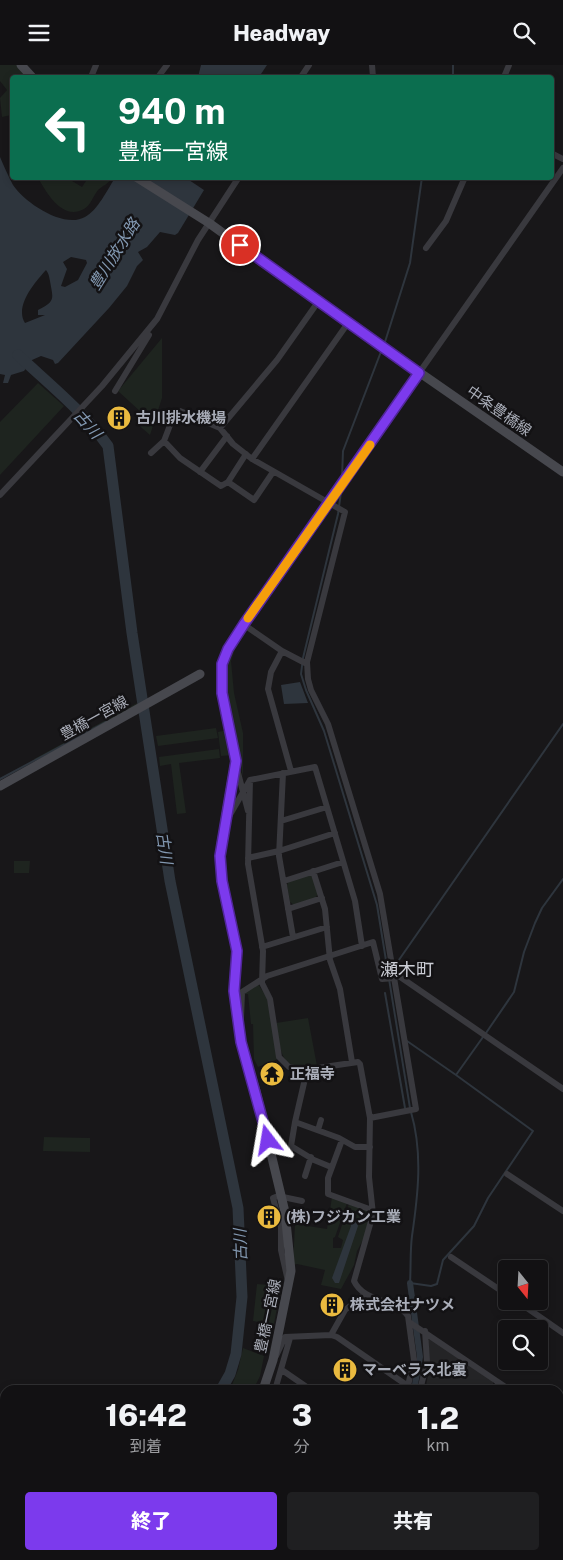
<!DOCTYPE html>
<html lang="ja">
<head>
<meta charset="utf-8">
<style>
	body { margin:0; font-family:"Public Sans","Noto Sans JP",sans-serif; background:#1f1f21; color:#f1f3f6; height:100vh; display:flex; flex-direction:column; font-size:19px; white-space:nowrap }
	* { box-sizing:border-box; margin:0 }
	p { font-size:16px; color:#9c9da0 }
	.icon { flex:none; width:28px; height:28px; fill:none; stroke:currentColor; stroke-width:2; stroke-linecap:round; stroke-linejoin:round }
	.map { position:relative; flex:1; overflow:hidden }
	.side { position:absolute; left:0px; top:1320px; width:564px; height:175px; display:flex; flex-direction:column; background:#121113; border-radius:15px 15px 0 0; box-shadow:0 2px 8px #0003,0 0 0 1px #313133 }
	.side>* { flex:none }
	.guide { position:absolute; left:10px; top:10px; width:544px; height:105px; border-radius:5px; box-shadow:0 2px 8px #0003,0 0 0 1px #313133; background:#0b6e4f; color:#fff; overflow:hidden }
	.needle { width:32px; rotate:162deg }
	.controls { position:absolute; left:498px; top:1195px; display:grid; gap:10px }
	.controls a { display:grid; place-items:center; width:50px; height:50px; border-radius:5px; background:#121113; box-shadow:0 2px 8px #0003,0 0 0 1px #313133; font-size:25px }
	.pin { position:absolute; display:grid; place-items:center; width:42px; height:42px; color:#fff; margin:-21px; border:2px solid #fff; border-radius:50%; box-shadow:0 1px 5px #0007 }
	.me { position:absolute; width:55px; margin:-28px; rotate:346deg; stroke-linejoin:round; filter:drop-shadow(0 0 4px #0008) }
	.turn { display:flex; align-items:center; gap:18px; height:105px; padding:0 25px; font-size:22px }
	.turn .icon { width:65px; height:65px; stroke-width:2.5 }
	.turn b { display:block; font-size:35px; line-height:42px }
	.eta { display:flex; justify-content:space-evenly; align-items:center; height:85px; text-align:center }
	.eta b { font-size:30px; font-weight:800; line-height:35px }
	.primary-button { display:flex; gap:10px; margin-top:auto; padding:10px 25px }
	.primary-button a { flex:1; height:58px; border-radius:5px; background:#7c3aed; color:#fff; font-size:20px; font-weight:800; line-height:58px; text-align:center }
	.primary-button a+a { background:#1f1f21; color:#f1f3f6 }
	header { display:flex; justify-content:space-between; align-items:center; height:65px; padding:0 25px; background:#121113; font-size:22px; font-weight:800 }
	.map>svg:first-child { display:block }
	.built { fill:#242426 }
	.green { fill:#1e241f }
	.water { fill:#2e353d; fill-rule:evenodd }
	.lines { fill:none; stroke-linecap:round; stroke-linejoin:round }
	.stream { stroke:#2e353d; stroke-width:2 }
	.canal { stroke:#2e353d; stroke-width:6 }
	.river { stroke:#2e353d; stroke-width:11 }
	.minor { stroke:#39393e; stroke-width:6 }
	.secondary { stroke:#47484e; stroke-width:9 }
	.trunk { stroke:#5d5e66; stroke-width:10 }
	.route-casing { stroke:#51269a; stroke-width:12 }
	.route { stroke:#7c3aed; stroke-width:9 }
	.slow { stroke:#f59e0b; stroke-width:9 }
	.labels { text-anchor:middle; stroke-width:5; stroke-linejoin:round; paint-order:stroke }
	.street-label { font-size:15px; fill:#aaaeb9; stroke:#131214 }
	.poi-label { font-size:15px; font-weight:bold; fill:#aaaeb9; stroke:#131214; text-anchor:start }
	.water-label { font-size:16px; font-style:italic; fill:#8399b2; stroke:#131214 }
	.quarter-label { font-size:18px; fill:#cbcdd5; stroke:#131214 }
</style>
</head>
<body>
<header><svg class="icon" aria-label="menu" viewBox="0 0 24 24"><path d="M4 6h16M4 12h16M4 18h16"/></svg>Headway<svg class="icon" aria-label="search" viewBox="0 0 24 24"><circle cx="10" cy="10" r="6"/><path d="M15 15l6 6"/></svg></header>
<div class="map">
<svg width="563" height="1495" viewBox="0 0 563 1495">
	<rect width="100%" height="100%" fill="#181719"/>
	<path class="built" d="M431 1274 493 1316V1320L490 1325H425L429 1306 428 1275Z"/>
	<path class="green" d="M0 0H20L30 12H12V52L11 50 2 52 0 33 7 25 0 16Z
		M38 113H67L82 122 88 113H112C108 119 104 120 98 125 93 131 91 140 84 144 62 156 47 128 38 113Z
		M162 273V333L150 370 135 357 142 348 118 326Z
		M38 318 64 341 0 410V357Z
		M246 565 247 566 235 584 231 596 234 628 243 668V712L229 643 225 597Z
		M137 638 138 641 37 696 34 694Z
		M216 663 218 673 158 681 156 671Z
		M228 665 233 690 221 691 218 667Z
		M219 684 220 693 179 698 186 748 177 749 171 699 160 701 159 692Z
		M14 796H30L29 808H14Z
		M309 810 313 812 318 829 315 833 294 840 290 837 287 820 289 816Z
		M258 919 267 933 278 994 258 1002 254 994 253 959H251L248 929H245V926Z
		M308 953 317 1001C279 1007 281 987 276 958Z
		M44 1072 90 1073V1087L43 1086Z
		M332 1132 347 1138 335 1172 333 1173V1183H341L343 1175 338 1172 349 1139 369 1147 370 1149 365 1171 357 1186 354 1200 341 1224 321 1220 325 1205 297 1199 293 1200 295 1159 327 1164Z
		M257 1219 281 1221 274 1259 253 1256Z
		M243 1283 264 1291 260 1311 253 1325H230L238 1305Z"/>
	<path class="water" d="M201 0H267L259 12H198Z
		M0 92C4 101 8 111 13 120 25 138 64 164 85 152 98 145 107 125 115 113H186L204 125 178 168 175 170 160 167 147 182 138 187 143 195 137 201 127 221 109 243 58 298 55 299 53 295 41 291 32 295 24 306 11 310 8 318H3L5 310 0 309ZM71 192 86 195 87 198 78 215 65 222 61 221 67 204 63 197ZM46 205C49 209 49 211 50 216 53 234 56 236 38 245V250H45L25 258C14 241 36 216 46 205Z
		M300 617 308 638 284 639 281 620Z
		M348 1147 354 1149 358 1161 339 1218H335L332 1213 351 1161Z"/>
	<g class="lines">
		<path class="stream" d="M453 12V0
			M384 280 410 198 422 112
			M342 412 343 386 382 284
			M341 427 338 449 303 593 301 609 306 625 324 666 377 840 410 1043
			M0 714 106 657
			M394 902 563 659
			M385 928 405 1043
			M486 968 514 927 524 887 535 858 542 843 563 814
			M407 976 456 1010
			M411 1047C423 1088 418 1130 412 1171 410 1186 411 1202 410 1218L431 1221 437 1219 443 1195 474 1161 488 1133 533 1066 456 1010 483 972
			M559 1356 563 1350
			M462 1495 466 1490"/>
		<path class="canal" d="M410 1218 420 1292 414 1325
			M305 1495 310 1490"/>
		<path class="river" d="M18 290C49 319 83 346 108 381L132 568 170 816 238 1143 242 1232 236 1289 230 1309 221 1325
			M0 1452 5 1450"/>
		<path class="minor" d="M372 0 373 12
			M91 12 96 0
			M158 12 167 0
			M301 12 309 0
			M504 12 509 0
			M551 88 563 94
			M426 183 446 156 465 112
			M419 308 563 103
			M115 326 149 270
			M220 363 277 295 318 237
			M164 376 180 393 221 421 228 417 246 389
			M151 388 164 376 175 347 180 346 220 363 233 379 252 394 345 447 307 597 308 614 311 625 328 659 380 829 416 1044 370 1053
			M252 394 348 258
			M200 407 227 371
			M228 417 254 435 273 407
			M0 430 102 321 157 254 198 175 239 112
			M243 559 282 586 307 599
			M282 586 271 607 268 624 291 706
			M236 700 248 746
			M283 708 279 791 293 872
			M250 715 248 799 263 886 262 918 270 934 279 992 289 1002 304 1005 358 997 360 999 370 1053 369 1112 373 1149 354 1216C364 1238 397 1234 408 1251L414 1295 407 1325
			M227 755 250 715 315 702 355 836 362 881
			M281 756 327 742
			M248 793 279 786 335 768
			M313 806 325 844 330 895 340 924 352 997
			M284 816 343 797
			M288 844 322 833
			M262 882 327 862
			M393 907 563 1024
			M241 953 242 927 267 911 373 877 382 914 394 913
			M307 1005 295 1057 339 1073 355 1082H370
			M295 1057 291 1081 314 1095 331 1102
			M318 1065 321 1055
			M342 1075 328 1113V1129L372 1145
			M507 1109 563 1146
			M305 1111 311 1092
			M451 1192 506 1229
			M288 1216 281 1185V1162L273 1133 278 1131 302 1136
			M517 1236 563 1268
			M409 1257 510 1325
			M331 1270 337 1272 408 1321
			M276 1291 285 1272 331 1270 345 1245 365 1229
			M282 1305 311 1325
			M275 1325 290 1273
			M420 1325 427 1297 425 1266
			M494 1325 499 1318
			M0 1407 5 1413
			M87 1490 91 1495
			M176 1490 184 1495
			M251 1490 258 1495
			M373 1490 380 1495
			M536 1490 544 1495
			M144 1495 150 1490
			M296 1495 301 1490
			M317 1495 321 1490
			M558 1495 563 1488"/>
		<path class="secondary" d="M21 0 32 12
			M136 112 209 158 318 237 563 407
			M0 721 200 609
			M263 1325 273 1295 291 1206 285 1147 256 1026 241 977 234 925 237 886 221 806V779L235 696 222 628V599L225 589 243 559 419 308
			M131 1495 135 1490"/>
		<path class="trunk" d="M559 1341 563 1335
			M559 1375 563 1369
			M451 1495 454 1490
			M474 1495 478 1490"/>
	</g>
	<g class="lines">
		<defs>
			<path id="route" d="M240 180 419 308 244 559 228 584 222 599V628L236 696 220 791 222 816 237 886 234 926 241 977 268 1075"/>
		</defs>
		<use href="#route" class="route-casing"/>
		<use href="#route" class="route"/>
		<path class="slow" d="M248 553 370 380"/>
	</g>
	<defs>
		<symbol id="building-disc" viewBox="-11 -11 22 22"><circle r="9.5" fill="#eaba3f" stroke="#131214"/><path d="M-4-6H4V6H1V3H-1V6H-4ZM-2.5-4.3h1.7v1.8h-1.7ZM.8-4.3h1.7v1.8H.8ZM-2.5-1h1.7V.8h-1.7ZM.8-1h1.7V.8H.8Z" fill="#111"/></symbol>
		<symbol id="temple-disc" viewBox="-11 -11 22 22"><circle r="9.5" fill="#eaba3f" stroke="#131214"/><path d="M0-6L5-2H3V0L6.5 2.5H4V6H1.5V3h-3V6H-4V2.5H-6.5L-3 0V-2H-5Z" fill="#111"/></symbol>
	</defs>
	<g fill-rule="evenodd">
		<use href="#building-disc" x="105" y="339" width="28" height="28"/>
		<use href="#temple-disc" x="258" y="995" width="28" height="28"/>
		<use href="#building-disc" x="255" y="1138" width="28" height="28"/>
		<use href="#building-disc" x="318" y="1226" width="28" height="28"/>
		<use href="#building-disc" x="331" y="1291" width="28" height="28"/>
	</g>
	<g class="labels">
		<g class="street-label">
			<text transform="translate(499 346) rotate(35)" y="5">中条豊橋線</text>
			<text transform="translate(94 653) rotate(-29)" y="5">豊橋一宮線</text>
			<text transform="translate(268 1251) rotate(-78)" y="5">豊橋一宮線</text>
		</g>
		<g class="poi-label">
			<text x="136" y="358">古川排水機場</text>
			<text x="290" y="1014">正福寺</text>
			<text x="286" y="1157">(株)フジカン工業</text>
			<text x="350" y="1245">株式会社ナツメ</text>
			<text x="362" y="1310">マーベラス北裏</text>
		</g>
		<g class="water-label">
			<text transform="translate(114 189) rotate(-58)" y="6">豊川放水路</text>
			<text transform="translate(88 359) rotate(48)" y="6">古川</text>
			<text transform="translate(165 783) rotate(82)" y="6">古川</text>
			<text transform="translate(240 1180) rotate(-92)" y="6">古川</text>
		</g>
		<g class="quarter-label">
			<text x="407" y="911">瀬木町</text>
		</g>
	</g>
</svg>
<div class="controls">
<a><svg class="needle" viewBox="-14 -14 28 28"><path d="M0-13l5 13h-10z" fill="#e53935"/><path d="M0 13l5-13h-10z" fill="#9c9da0"/></svg></a>
<a><svg class="icon" aria-label="search" viewBox="0 0 24 24"><circle cx="10" cy="10" r="6"/><path d="M15 15l6 6"/></svg></a>
</div>
<div class="pin" style="left:240px;top:180px;background:#d93025"><svg class="icon" aria-label="arrive" viewBox="0 0 24 24"><path d="M6 21V4h12l-3 4 3 4H6"/></svg></div>
<svg class="me" style="left:268px;top:1075px" viewBox="-20 -20 40 40"><path d="M0-17L14 15 0 8-14 15z" fill="#7c3aed" stroke="#fff" stroke-width="4"/></svg>
<div class="guide">
<div class="turn"><svg class="icon" aria-label="left" viewBox="0 0 24 24"><path d="M17 20v-9H6M10 6l-5 5 5 5"/></svg><div><b>940 m</b>豊橋一宮線</div></div>
</div>
<section class="side">
<div class="eta">
<div><b>16:42</b><p>到着</p></div>
<div><b>3</b><p>分</p></div>
<div><b>1.2</b><p>km</p></div>
</div>
<div class="primary-button"><a>終了</a><a>共有</a></div>
</section>
</div>
</body>
</html>
